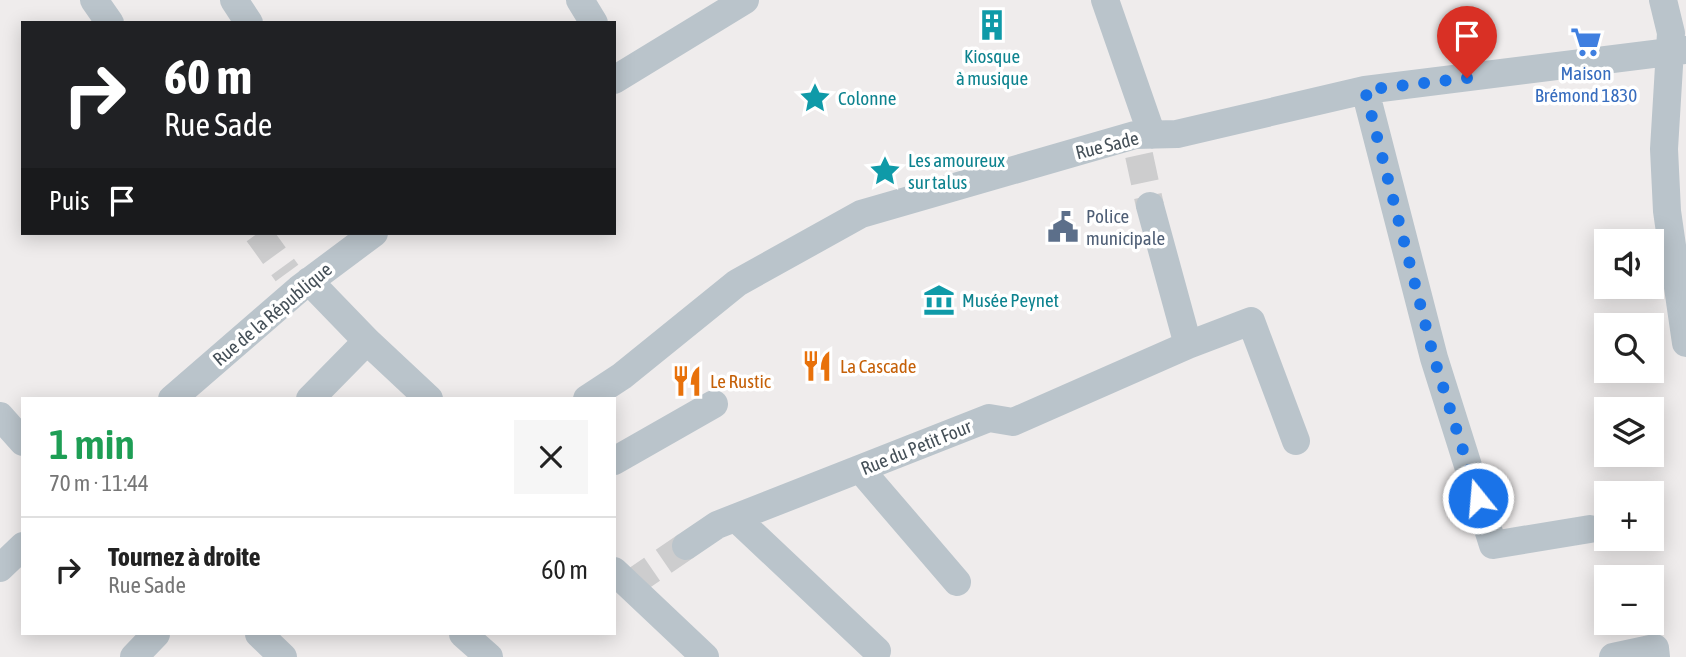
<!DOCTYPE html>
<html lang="fr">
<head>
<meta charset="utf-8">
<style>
	body { margin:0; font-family:"Asap Condensed",sans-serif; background:#f6f6f6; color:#222; height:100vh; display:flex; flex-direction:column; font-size:26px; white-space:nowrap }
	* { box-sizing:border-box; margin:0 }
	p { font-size:23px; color:#767676 }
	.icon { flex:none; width:38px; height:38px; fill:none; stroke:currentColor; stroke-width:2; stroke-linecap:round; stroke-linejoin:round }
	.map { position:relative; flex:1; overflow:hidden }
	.details { position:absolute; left:21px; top:397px; width:595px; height:238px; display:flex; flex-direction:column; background:#fff; border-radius:0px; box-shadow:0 4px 18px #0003 }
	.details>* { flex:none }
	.top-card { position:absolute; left:21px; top:21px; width:595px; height:214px; border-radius:0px; box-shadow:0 4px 18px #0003; background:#202124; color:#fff; overflow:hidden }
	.controls { position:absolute; left:1594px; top:229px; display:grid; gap:14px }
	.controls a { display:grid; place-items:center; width:70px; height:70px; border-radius:0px; background:#fff; box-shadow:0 4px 18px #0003; font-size:35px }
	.pin { position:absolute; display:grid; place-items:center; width:60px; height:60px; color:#fff; margin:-72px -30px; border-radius:50% 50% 50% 0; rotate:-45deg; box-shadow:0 0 7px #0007 }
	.pin .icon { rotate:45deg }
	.me { position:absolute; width:77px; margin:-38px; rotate:343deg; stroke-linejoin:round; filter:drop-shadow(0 0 5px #0008) }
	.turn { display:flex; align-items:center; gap:24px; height:147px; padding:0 28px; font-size:32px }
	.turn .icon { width:91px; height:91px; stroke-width:2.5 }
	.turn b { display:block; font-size:49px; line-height:60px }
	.then { display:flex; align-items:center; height:66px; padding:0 28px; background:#0003; gap:14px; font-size:26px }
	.round { display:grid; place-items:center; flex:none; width:74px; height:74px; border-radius:0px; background:#f6f6f6 }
	.summary { display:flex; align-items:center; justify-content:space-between; height:119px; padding:0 28px }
	h1 { font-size:42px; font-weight:600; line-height:52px; color:#1e9e55 }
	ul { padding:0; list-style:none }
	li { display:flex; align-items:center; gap:21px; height:105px; padding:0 28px; border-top:2px solid #e0e0e0 }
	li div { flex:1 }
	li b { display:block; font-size:26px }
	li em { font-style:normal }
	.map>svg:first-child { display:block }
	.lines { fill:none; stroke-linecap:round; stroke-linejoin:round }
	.pedestrian-tunnel { stroke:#cdcdce; stroke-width:28; stroke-dasharray:28 14; stroke-linecap:butt }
	.pedestrian { stroke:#bac4cb; stroke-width:28 }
	.route { stroke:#1a73e8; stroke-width:12; stroke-dasharray:0 21.6 }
	.labels { text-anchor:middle; stroke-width:7; stroke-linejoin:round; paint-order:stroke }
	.culture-label { font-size:19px; fill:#0d838f; stroke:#fff; text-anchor:start }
	.shop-label { font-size:19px; fill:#366cbe; stroke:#fff }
	.street-label { font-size:19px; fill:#455058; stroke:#fff }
	.service-label { font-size:19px; fill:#4e5e75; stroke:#fff; text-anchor:start }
	.food-label { font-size:19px; fill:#c56008; stroke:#fff; text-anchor:start }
</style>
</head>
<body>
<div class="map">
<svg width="1686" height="657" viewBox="0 0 1686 657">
	<rect width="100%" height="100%" fill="#efecec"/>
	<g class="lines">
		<path class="pedestrian-tunnel" d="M1139 155 1150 206
			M258 233 287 273
			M629 585 686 546"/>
		<path class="pedestrian" d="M94 0 110 23
			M234 0 249 23
			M580 0 594 23
			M1105 0 1152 135
			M1663 0 1671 33 1664 149 1667 211 1686 343
			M614 80 745 0
			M1365 90 1434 358 1493 545 1590 529
			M309 281 367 341 429 399
			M1188 345 1251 321 1296 441
			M172 399 299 289 374 233
			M310 399 367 341
			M587 399 622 376 737 283 861 214 1135 135 1177 134 1365 90 1686 50
			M0 416 23 442
			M614 461 714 404
			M860 469 957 582
			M737 519 877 651
			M686 546 717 525 989 418 1013 422 1188 345 1150 206
			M0 568 23 546
			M614 571 705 657
			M259 634 283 657
			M463 634 489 657
			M134 657 156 634
			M1613 657 1655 648 1656 657"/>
	</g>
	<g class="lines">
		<path class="route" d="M1467 78 1365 90 1434 358 1478 498"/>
	</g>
	<defs>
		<symbol id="building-bare" viewBox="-9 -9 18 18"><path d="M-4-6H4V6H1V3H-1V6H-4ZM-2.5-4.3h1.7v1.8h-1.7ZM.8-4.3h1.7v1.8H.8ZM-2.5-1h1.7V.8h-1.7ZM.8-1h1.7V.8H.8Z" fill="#0f9aa8" stroke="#fff" stroke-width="2.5" paint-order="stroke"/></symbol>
		<symbol id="supermarket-bare" viewBox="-9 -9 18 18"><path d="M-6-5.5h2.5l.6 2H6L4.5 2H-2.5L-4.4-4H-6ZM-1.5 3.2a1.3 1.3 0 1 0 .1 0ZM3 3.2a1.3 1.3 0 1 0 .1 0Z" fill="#3f7fe0" stroke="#fff" stroke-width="2.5" paint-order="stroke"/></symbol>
		<symbol id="sight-bare" viewBox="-9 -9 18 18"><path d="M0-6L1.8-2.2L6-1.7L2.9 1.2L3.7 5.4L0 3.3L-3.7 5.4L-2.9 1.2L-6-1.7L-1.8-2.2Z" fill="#0f9aa8" stroke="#fff" stroke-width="2.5" paint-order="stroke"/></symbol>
		<symbol id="civic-bare" viewBox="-9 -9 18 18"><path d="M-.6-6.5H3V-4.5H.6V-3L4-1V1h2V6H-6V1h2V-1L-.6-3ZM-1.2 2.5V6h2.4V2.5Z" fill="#5c6f8a" stroke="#fff" stroke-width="2.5" paint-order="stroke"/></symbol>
		<symbol id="museum-bare" viewBox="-9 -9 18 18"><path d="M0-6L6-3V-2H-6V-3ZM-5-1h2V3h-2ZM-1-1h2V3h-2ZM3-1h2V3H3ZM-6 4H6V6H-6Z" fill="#0f9aa8" stroke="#fff" stroke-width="2.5" paint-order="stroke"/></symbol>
		<symbol id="restaurant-bare" viewBox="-9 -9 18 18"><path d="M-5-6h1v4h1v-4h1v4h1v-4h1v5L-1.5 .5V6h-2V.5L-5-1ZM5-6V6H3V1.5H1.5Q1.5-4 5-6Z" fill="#e8710a" stroke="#fff" stroke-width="2.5" paint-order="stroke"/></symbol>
	</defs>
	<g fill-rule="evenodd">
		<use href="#building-bare" x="970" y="3" width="44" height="44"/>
		<use href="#supermarket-bare" x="1564" y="20" width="44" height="44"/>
		<use href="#sight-bare" x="793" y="76" width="44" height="44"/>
		<use href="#sight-bare" x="863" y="149" width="44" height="44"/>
		<use href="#civic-bare" x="1041" y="205" width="44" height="44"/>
		<use href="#museum-bare" x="917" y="278" width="44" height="44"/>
		<use href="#restaurant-bare" x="795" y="344" width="44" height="44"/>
		<use href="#restaurant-bare" x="665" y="359" width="44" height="44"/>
	</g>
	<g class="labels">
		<g class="culture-label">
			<text x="992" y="63" text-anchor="middle">Kiosque<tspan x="992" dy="22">à musique</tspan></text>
			<text x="838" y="105">Colonne</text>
			<text x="908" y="167">Les amoureux<tspan x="908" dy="22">sur talus</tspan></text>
			<text x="962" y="307">Musée Peynet</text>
		</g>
		<g class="shop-label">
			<text x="1586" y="80">Maison<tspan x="1586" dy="22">Brémond 1830</tspan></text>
		</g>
		<g class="street-label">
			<text transform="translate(1107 145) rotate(-14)" y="7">Rue Sade</text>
			<text transform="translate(272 314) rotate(-40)" y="7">Rue de la République</text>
			<text transform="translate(916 447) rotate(-22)" y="7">Rue du Petit Four</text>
		</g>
		<g class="service-label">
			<text x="1086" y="223">Police<tspan x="1086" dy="22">municipale</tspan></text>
		</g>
		<g class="food-label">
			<text x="840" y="373">La Cascade</text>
			<text x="710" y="388">Le Rustic</text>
		</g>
	</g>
</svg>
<div class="controls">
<a><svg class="icon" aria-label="sound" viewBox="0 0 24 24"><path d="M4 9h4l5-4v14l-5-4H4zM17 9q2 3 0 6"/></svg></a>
<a><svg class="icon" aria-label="search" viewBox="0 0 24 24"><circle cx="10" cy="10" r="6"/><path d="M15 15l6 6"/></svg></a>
<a><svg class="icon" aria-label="layers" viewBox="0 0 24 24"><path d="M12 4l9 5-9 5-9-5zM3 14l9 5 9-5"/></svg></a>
<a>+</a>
<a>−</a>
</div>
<div class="pin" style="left:1467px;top:78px;background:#d93025"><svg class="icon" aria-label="arrive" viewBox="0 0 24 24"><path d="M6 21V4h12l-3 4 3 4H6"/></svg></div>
<svg class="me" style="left:1478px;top:498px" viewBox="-20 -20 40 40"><circle r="17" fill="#1a73e8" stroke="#fff" stroke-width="3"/><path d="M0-11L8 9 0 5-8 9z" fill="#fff"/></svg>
<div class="top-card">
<div class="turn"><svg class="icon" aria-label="right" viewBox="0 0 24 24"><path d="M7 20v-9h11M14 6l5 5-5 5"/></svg><div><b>60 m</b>Rue Sade</div></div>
<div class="then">Puis<svg class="icon" aria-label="arrive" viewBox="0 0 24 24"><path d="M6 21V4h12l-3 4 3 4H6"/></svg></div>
</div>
<section class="details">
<div class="summary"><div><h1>1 min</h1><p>70 m · 11:44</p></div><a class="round"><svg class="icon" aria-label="close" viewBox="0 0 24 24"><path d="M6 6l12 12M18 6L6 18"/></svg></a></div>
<ul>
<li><svg class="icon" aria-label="right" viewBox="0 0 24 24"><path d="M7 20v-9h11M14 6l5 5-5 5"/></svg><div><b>Tournez à droite</b><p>Rue Sade</p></div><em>60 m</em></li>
</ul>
</section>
</div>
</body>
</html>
